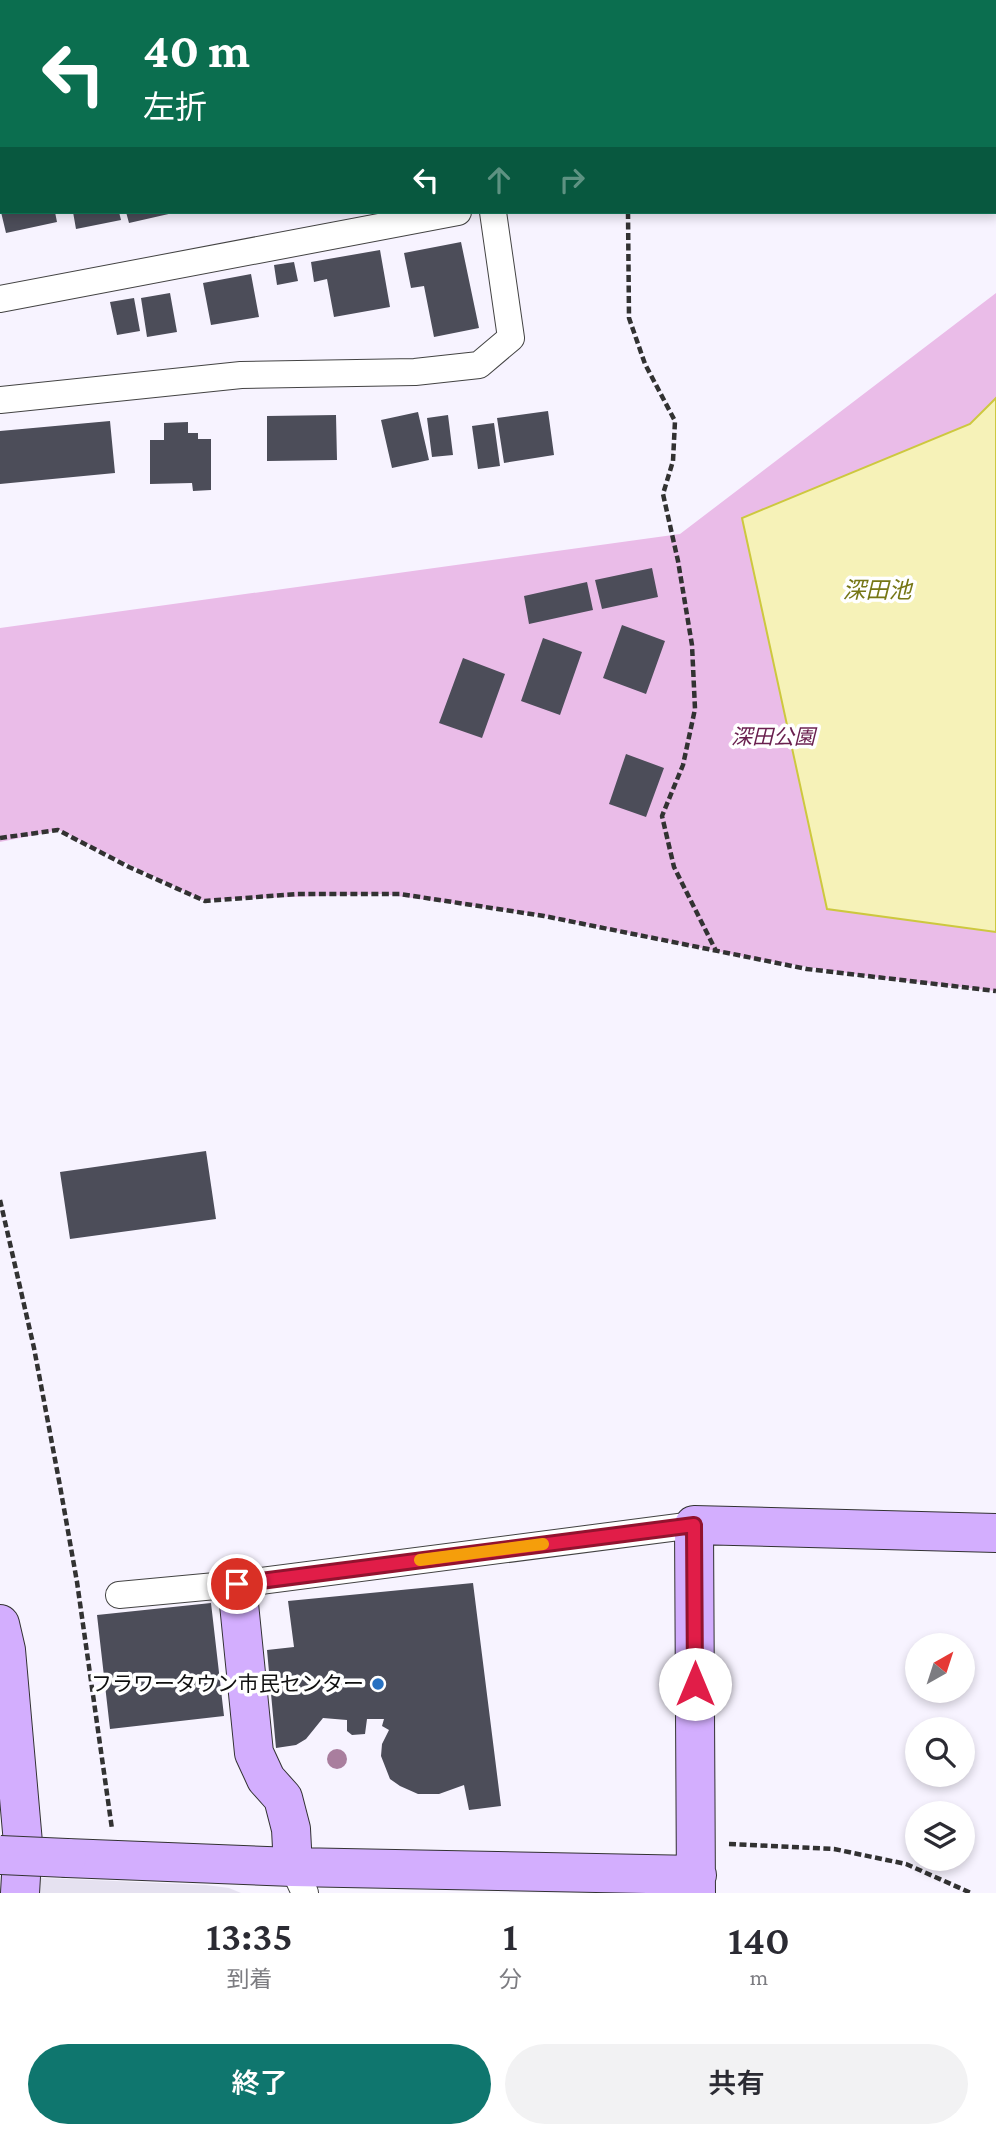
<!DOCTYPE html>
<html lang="ja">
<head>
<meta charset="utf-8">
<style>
	body { margin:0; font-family:"Crimson Pro","Noto Sans JP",serif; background:#f2f2f3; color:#2b2b33; height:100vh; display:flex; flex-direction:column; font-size:26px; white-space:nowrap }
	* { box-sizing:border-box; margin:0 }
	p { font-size:23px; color:#7c7c81 }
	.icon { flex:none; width:38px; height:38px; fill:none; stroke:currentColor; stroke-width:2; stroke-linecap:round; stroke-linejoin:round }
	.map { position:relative; height:1893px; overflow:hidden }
	.details { display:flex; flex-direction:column; background:#fff; flex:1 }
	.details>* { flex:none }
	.banner { position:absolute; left:0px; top:0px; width:998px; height:214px; box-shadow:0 4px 10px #0003; background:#0b6e4f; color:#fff; overflow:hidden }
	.needle { width:46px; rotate:39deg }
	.buttons { position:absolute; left:905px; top:1633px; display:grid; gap:14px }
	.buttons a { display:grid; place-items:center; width:70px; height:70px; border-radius:50%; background:#fff; box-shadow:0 4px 10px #0003; font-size:35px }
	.pin { position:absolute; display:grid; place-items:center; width:60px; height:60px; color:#fff; margin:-30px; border:4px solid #fff; border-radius:50%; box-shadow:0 2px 7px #0007 }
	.me { position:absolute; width:77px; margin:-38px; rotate:0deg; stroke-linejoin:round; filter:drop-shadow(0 0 5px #0008) }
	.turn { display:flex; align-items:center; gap:24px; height:147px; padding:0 28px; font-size:32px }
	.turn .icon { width:91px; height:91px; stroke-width:2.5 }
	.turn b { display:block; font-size:49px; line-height:60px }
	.lanes { display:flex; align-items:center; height:66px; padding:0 28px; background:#0003; justify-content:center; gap:35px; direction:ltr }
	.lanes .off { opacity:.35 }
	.eta { display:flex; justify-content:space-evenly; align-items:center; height:119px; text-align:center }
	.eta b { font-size:42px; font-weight:600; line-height:49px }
	.button { display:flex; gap:14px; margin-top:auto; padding:14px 28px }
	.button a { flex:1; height:80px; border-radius:42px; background:#0f766e; color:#fff; font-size:28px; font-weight:600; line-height:80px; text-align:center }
	.button a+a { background:#f2f2f3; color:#2b2b33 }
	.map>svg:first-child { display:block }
	.green { fill:#eabce8 }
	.plaza { fill:#e5e1f0 }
	.water { fill:#f6f2b8; stroke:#cdc83f; stroke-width:2 }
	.building { fill:#4c4d59 }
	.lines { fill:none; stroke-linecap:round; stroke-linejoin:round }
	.street-casing { stroke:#434343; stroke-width:28 }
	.secondary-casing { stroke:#323232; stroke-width:40 }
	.path { stroke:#323232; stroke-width:4.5; stroke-dasharray:7 3.5; stroke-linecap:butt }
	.street { stroke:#fff; stroke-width:26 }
	.secondary { stroke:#d3aefe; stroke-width:38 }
	.secondary-bridge-casing { stroke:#323232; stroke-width:40; stroke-linecap:butt }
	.secondary-bridge { stroke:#d3aefe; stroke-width:38 }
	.tree { fill:#a97e9e }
	.route-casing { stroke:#92132f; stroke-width:18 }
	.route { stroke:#e11d48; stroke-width:12 }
	.slow { stroke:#f59e0b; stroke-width:12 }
	.poi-dot { fill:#2771c1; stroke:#fff; stroke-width:2.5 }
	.labels { text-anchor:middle; stroke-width:7; stroke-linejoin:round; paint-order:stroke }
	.park-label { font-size:21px; font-style:italic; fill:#691f4e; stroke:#fff }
	.poi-label { font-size:21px; fill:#101010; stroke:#fff; text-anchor:end }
	.water-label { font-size:23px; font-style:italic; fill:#767716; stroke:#fff }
</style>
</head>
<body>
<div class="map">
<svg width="996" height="1893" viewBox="0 0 996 1893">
	<rect width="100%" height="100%" fill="#f7f3ff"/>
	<path class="green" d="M996 293V991L880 978 755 959 534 914 382 894 202 900 59 830 0 842V628L680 534Z"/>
	<path class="plaza" d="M0 1876 206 1885 229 1888 241 1893H0Z"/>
	<path class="water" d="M996 398V932L827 909 742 518 970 424Z"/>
	<path class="building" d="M1 212H55L57 222 6 233Z
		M73 212H119L121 220 76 229Z
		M126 212H173V213L129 223Z
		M461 242 479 328 434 337 424 286 411 288 404 253Z
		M380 250 390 307 334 317 327 279 314 282 311 262Z
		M294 262 298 281 277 285 274 265Z
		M251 274 259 317 211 325 203 283Z
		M170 293 177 332 147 337 141 298Z
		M134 298 140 331 117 335 110 302Z
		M548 411 554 455 504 463 497 418Z
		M418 412 429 460 392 468 381 420Z
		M336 415 337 460 267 461V416Z
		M448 415 453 455 432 457 427 418Z
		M110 421 115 473 0 484V431Z
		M188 422V433H198V439H211V490L193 491 192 483 150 484V440H164V423Z
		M494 423 500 466 478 469 472 426Z
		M652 568 658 597 602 609 595 580Z
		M587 582 593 610 529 624 524 596Z
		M622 625 665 641 646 694 603 678Z
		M543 638 582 652 560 715 521 701Z
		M463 658 505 674 482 738 439 723Z
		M626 754 664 768 646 817 609 804Z
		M206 1151 216 1219 70 1239 60 1172Z
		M473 1583 501 1806 469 1810 464 1785 439 1794H418L400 1786 390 1779 381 1756 382 1744 389 1730 382 1726 384 1719H367L365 1734 352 1735 347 1731V1720L323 1718 306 1739 296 1745 276 1748 267 1650 294 1647 288 1601Z
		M211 1603 224 1716 110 1729 97 1615Z"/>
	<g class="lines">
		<defs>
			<path id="street" d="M537 0V2
				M0 116H2
				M0 299 458 212
				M0 400 241 375 415 372 479 365 511 338 493 212
				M119 1595 237 1584 694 1525
				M293 1867 305 1893"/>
			<path id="secondary" d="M237 1584 254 1753 266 1779 283 1798 291 1829 293 1867
				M0 1624 6 1650 23 1843 20 1893
				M67 1858 293 1867 697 1875
				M696 1893 694 1525 996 1533"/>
		</defs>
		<use href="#street" class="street-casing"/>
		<use href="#secondary" class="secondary-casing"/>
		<path class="path" d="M628 212 629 318 645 364 675 421 673 461 663 494 678 561 692 645 695 709 683 765 662 816 674 867 716 951
			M0 838 58 830 129 867 205 901 297 894H400L544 916 807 969 996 991
			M0 1200 34 1348 60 1486 77 1582 112 1829
			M729 1844 834 1849 906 1864 971 1893"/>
		<use href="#street" class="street"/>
		<use href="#secondary" class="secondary"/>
		<defs>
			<path id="secondary-bridge" d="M0 1855 67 1858"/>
		</defs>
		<use href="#secondary-bridge" class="secondary-bridge-casing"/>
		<use href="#secondary-bridge" class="secondary-bridge"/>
	</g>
	<circle class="tree" cx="337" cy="1759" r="10"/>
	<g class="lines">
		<defs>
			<path id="route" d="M237 1584 694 1525 695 1684"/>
		</defs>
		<use href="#route" class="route-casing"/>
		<use href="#route" class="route"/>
		<path class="slow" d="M420 1560 543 1544"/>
	</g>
	<circle class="poi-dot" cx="378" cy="1684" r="7"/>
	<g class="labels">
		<g class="park-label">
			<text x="773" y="744">深田公園</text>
		</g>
		<g class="poi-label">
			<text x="364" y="1691">フラワータウン市民センター</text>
		</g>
		<g class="water-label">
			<text x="877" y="598">深田池</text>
		</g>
	</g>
</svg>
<div class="buttons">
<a><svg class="needle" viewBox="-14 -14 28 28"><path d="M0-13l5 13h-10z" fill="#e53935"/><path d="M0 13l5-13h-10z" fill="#7c7c81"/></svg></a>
<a><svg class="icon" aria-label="search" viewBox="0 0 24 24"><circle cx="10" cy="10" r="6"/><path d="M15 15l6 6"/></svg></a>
<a><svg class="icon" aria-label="layers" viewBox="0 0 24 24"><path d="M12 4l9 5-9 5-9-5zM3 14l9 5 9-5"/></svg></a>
</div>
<div class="pin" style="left:237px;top:1584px;background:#d93025"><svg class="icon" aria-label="arrive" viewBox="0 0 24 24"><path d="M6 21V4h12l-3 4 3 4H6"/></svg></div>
<svg class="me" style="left:695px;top:1684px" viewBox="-20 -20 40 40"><circle r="19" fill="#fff"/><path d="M0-13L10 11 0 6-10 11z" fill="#e11d48"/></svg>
<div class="banner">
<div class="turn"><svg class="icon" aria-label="left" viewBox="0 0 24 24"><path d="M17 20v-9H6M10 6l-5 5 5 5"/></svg><div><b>40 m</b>左折</div></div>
<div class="lanes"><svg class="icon" aria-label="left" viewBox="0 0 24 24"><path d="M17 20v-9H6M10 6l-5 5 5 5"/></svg><svg class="icon off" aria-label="ahead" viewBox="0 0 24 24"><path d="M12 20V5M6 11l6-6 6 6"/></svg><svg class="icon off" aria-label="right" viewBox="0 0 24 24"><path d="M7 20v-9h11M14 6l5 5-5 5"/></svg></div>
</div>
</div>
<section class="details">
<div class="eta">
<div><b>13:35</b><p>到着</p></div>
<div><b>1</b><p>分</p></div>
<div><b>140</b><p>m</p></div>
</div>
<div class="button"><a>終了</a><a>共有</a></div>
</section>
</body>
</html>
